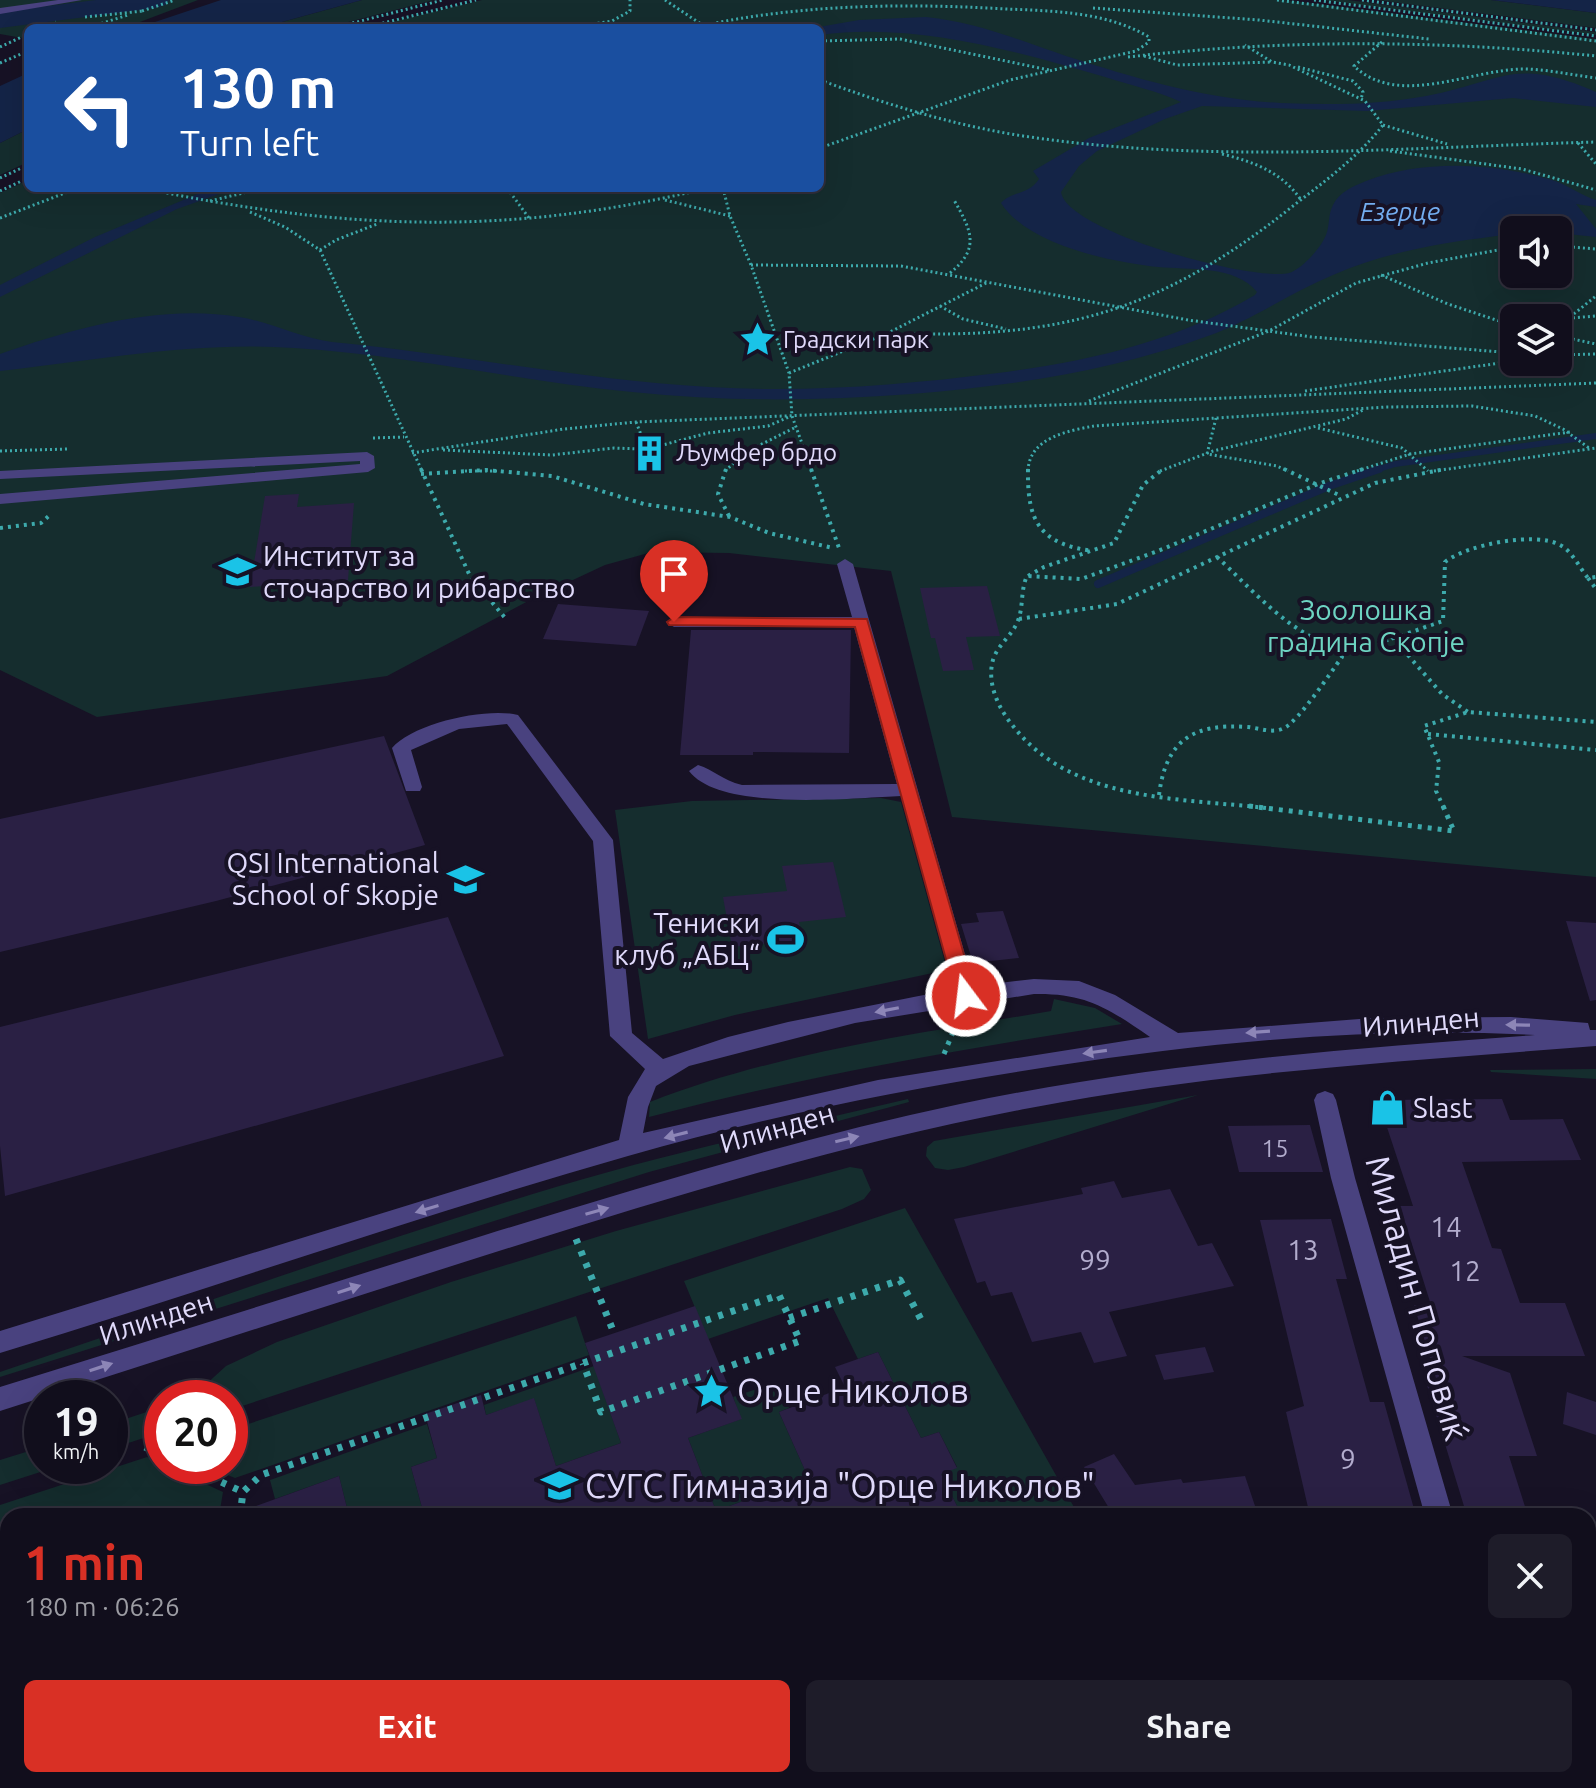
<!DOCTYPE html>
<html lang="en">
<head>
<meta charset="utf-8">
<style>
	body { margin:0; font-family:Ubuntu,sans-serif; background:#1e1c29; color:#f1f3f6; height:100vh; display:flex; flex-direction:column; font-size:30px; white-space:nowrap }
	* { box-sizing:border-box; margin:0 }
	p { font-size:26px; color:#9c9ca3 }
	.icon { flex:none; width:44px; height:44px; fill:none; stroke:currentColor; stroke-width:2; stroke-linecap:round; stroke-linejoin:round }
	.map { position:relative; flex:1; overflow:hidden }
	.details { position:absolute; left:0px; top:1508px; width:1596px; height:280px; display:flex; flex-direction:column; background:#110e1c; border-radius:24px 24px 0 0; box-shadow:0 8px 32px #0002,0 0 0 2px #302e3b }
	.details>* { flex:none }
	.banner { position:absolute; left:24px; top:24px; width:800px; height:168px; border-radius:12px; box-shadow:0 8px 32px #0002,0 0 0 2px #302e3b; background:#1a4fa0; color:#fff; overflow:hidden }
	.fabs { position:absolute; left:1500px; top:216px; display:grid; gap:16px }
	.fabs a { display:grid; place-items:center; width:72px; height:72px; border-radius:12px; background:#110e1c; box-shadow:0 8px 32px #0002,0 0 0 2px #302e3b; font-size:40px }
	.speed { position:absolute; left:24px; top:1380px; display:flex; gap:16px; font-size:40px; font-weight:700; text-align:center }
	.speed>* { display:grid; place-content:center; width:104px; height:104px; border-radius:50%; background:#110e1c; box-shadow:0 8px 32px #0002,0 0 0 2px #302e3b; line-height:1 }
	.speed small { font-size:20px; font-weight:400 }
	.speed .limit { border:12px solid #d22; background:#fff; color:#111 }
	.pin { position:absolute; display:grid; place-items:center; width:68px; height:68px; color:#fff; margin:-82px -34px; border-radius:50% 50% 50% 0; rotate:-45deg; box-shadow:0 0 8px #0007 }
	.pin .icon { rotate:45deg }
	.me { position:absolute; width:88px; margin:-44px; rotate:345deg; stroke-linejoin:round; filter:drop-shadow(0 0 6px #0008) }
	.turn { display:flex; align-items:center; gap:28px; height:168px; padding:0 24px; font-size:36px }
	.turn .icon { width:104px; height:104px; stroke-width:2.5 }
	.turn b { display:block; font-size:56px; line-height:68px }
	.round { display:grid; place-items:center; flex:none; width:84px; height:84px; border-radius:12px; background:#1e1c29 }
	.overview { display:flex; align-items:center; justify-content:space-between; height:136px; padding:0 24px }
	h1 { font-size:48px; font-weight:700; line-height:60px; color:#d93025 }
	.action { display:flex; gap:16px; margin-top:auto; padding:16px 24px }
	.action a { flex:1; height:92px; border-radius:12px; background:#d93025; color:#fff; font-size:32px; font-weight:700; line-height:92px; text-align:center }
	.action a+a { background:#1e1c29; color:#f1f3f6 }
	.map>svg:first-child { display:block }
	.green { fill:#152d2e; fill-rule:evenodd }
	.water { fill:#142447 }
	.lines { fill:none; stroke-linecap:round; stroke-linejoin:round }
	.stream-far1 { stroke:#142447; stroke-width:6 }
	.stream { stroke:#142447; stroke-width:8 }
	.river { fill:#142447; fill-rule:evenodd }
	.building { fill:#2a2044 }
	.path-far3 { stroke:#3daaac; stroke-width:3; stroke-dasharray:2 3; stroke-linecap:butt }
	.path-far2 { stroke:#3daaac; stroke-width:4; stroke-dasharray:3 5; stroke-linecap:butt }
	.path-far1 { stroke:#3daaac; stroke-width:5; stroke-dasharray:4 6; stroke-linecap:butt }
	.path { stroke:#3daaac; stroke-width:7; stroke-dasharray:5 8; stroke-linecap:butt }
	.minor { fill:#49427f; fill-rule:evenodd }
	.oneway { fill:#8d86b7 }
	.route { fill:#d93025; stroke:#8d1f18; stroke-width:2 }
	.labels { text-anchor:middle; stroke-width:8; stroke-linejoin:round; paint-order:stroke }
	.far-poi-label { font-size:24px; fill:#e0dafb; stroke:#171225; text-anchor:start }
	.number-label { font-size:24px; fill:#b2accd }
	.far-water-label { font-size:26px; font-style:italic; fill:#73adf0; stroke:#171225 }
	.poi-label { font-size:28px; fill:#e0dafb; stroke:#171225; text-anchor:start }
	.park-label { font-size:28px; fill:#6dd4c2; stroke:#171225 }
	.street-label { font-size:28px; fill:#e0dafb; stroke:#171225 }
	.near-number-label { font-size:28px; fill:#b2accd }
	.near-street-label { font-size:34px; fill:#e0dafb; stroke:#171225 }
	.near-poi-label { font-size:34px; fill:#e0dafb; stroke:#171225; text-anchor:start }
</style>
</head>
<body>
<div class="map">
<svg width="1596" height="1788" viewBox="0 0 1596 1788">
	<rect width="100%" height="100%" fill="#171225"/>
	<path class="green" d="M0 0H198L124 28H28V39L0 34Z
		M362 0H434L325 28H260Z
		M482 0H1285L1596 39V877L952 817 891 571 729 553 652 552 605 565 530 600 387 676 97 717 0 670V193L28 180V188H820V28H367ZM1514 230H1558V274H1514ZM1514 318H1558V362H1514Z
		M1322 0H1348L1596 32V35Z
		M1376 0H1491L1596 13V28Z
		M28 129V162L0 175V143Z
		M881 798 901 802 947 970 735 1015 648 1039 615 810 692 801Z
		M1054 999 1095 1008 1122 1024C963 1049 805 1076 649 1117L650 1102C778 1052 917 1034 1051 1011Z
		M1596 1069V1079L1491 1072 1490 1070Z
		M1198 1095 964 1167 948 1170 935 1168 926 1156 927 1147 934 1141Z
		M908 1099 909 1102 649 1172 0 1377V1372C185 1310 369 1243 556 1187 672 1152 791 1127 908 1099Z
		M850 1167 862 1169 871 1190 864 1199 842 1209 230 1410V1398H191L226 1366 277 1342 451 1282 616 1231Z
		M905 1208 1079 1516H962L941 1474 957 1467 939 1432 921 1438 878 1352 858 1359 828 1298 708 1339 684 1281Z
		M576 1316 589 1355 235 1478 205 1466H230V1430Z
		M594 1366 621 1443 556 1466 534 1399 486 1415 484 1405Z
		M777 1382 789 1408 779 1412 808 1477 716 1511 688 1438 741 1419 733 1397Z
		M162 1407V1432L110 1449V1424Z
		M427 1424 437 1458 411 1467 424 1515 449 1507 451 1516H349L339 1476 275 1499 270 1480 273 1479Z
		M42 1447V1466H59L0 1485V1460Z
		M147 1457 223 1492 219 1516H8V1587L0 1590V1505Z
		M8 1593V1780H358L327 1788H0V1596Z"/>
	<path class="water" d="M221 0H362L260 28H137Z
		M1491 0H1596V13Z
		M926 17C976 22 1019 40 1066 56 1137 79 1206 99 1280 103 1328 105 1379 105 1426 96 1504 81 1514 56 1596 92V107L1513 98 1367 111 1202 106 1165 119 1097 151 1079 166 1061 192C1066 231 1252 282 1289 273 1302 269 1321 248 1326 235 1330 225 1328 214 1333 205 1339 192 1354 186 1366 181 1424 159 1493 163 1552 180 1568 185 1580 195 1596 200V207L1576 204 1596 229V237L1558 233V230H1514V234C1453 241 1390 250 1333 275 1290 293 1252 320 1208 336 1112 371 1012 386 911 394 818 401 725 402 632 392 519 381 408 355 294 348 196 341 97 360 0 371V354C75 328 159 304 239 317 271 322 300 338 332 342 458 354 583 380 709 387 805 393 903 385 998 373 1086 362 1178 341 1255 295L1257 292C1236 265 1188 270 1158 267 1111 262 1028 245 1001 203 1012 191 1029 195 1039 179L1033 171 1089 138 1181 102C1157 91 1130 85 1105 77 1016 51 913 22 820 35V28H813L859 20Z
		M28 73V129L0 143V86Z
		M212 188H236L177 209 0 297V285L95 237Z"/>
	<g class="lines">
		<path class="stream-far1" d="M1373 471 1395 464 1596 436"/>
		<path class="stream" d="M1098 584 1329 486 1379 469"/>
		<path class="river" d="M96 0H169L165 5 156 8 0 28V12Z"/>
	</g>
	<path class="building" d="M299 494 297 507 354 503 348 580 250 587 265 496Z
		M987 586 1000 636 966 637 974 670 943 671 935 638H931L920 588Z
		M558 604 649 611 636 646 543 639Z
		M691 630H851L849 753 753 752V755H680Z
		M384 736 425 845 216 901 0 952V819Z
		M833 862 846 917 799 922 803 940 732 947 723 897 787 891 782 866Z
		M1003 911 1019 958 973 963 961 924 979 922 976 913Z
		M448 917 504 1056 5 1196 0 1146V1027Z
		M1566 921 1596 923V1000L1590 1001Z
		M1502 1099 1510 1120 1563 1119 1581 1160 1462 1162 1492 1248 1501 1249 1520 1303H1565L1585 1356H1462L1510 1373 1537 1456H1509L1528 1516H1467L1427 1385H1438L1414 1305H1431L1400 1206H1413L1378 1100Z
		M1310 1125 1323 1172H1239L1228 1126Z
		M1114 1181 1122 1198 1170 1189 1198 1246 1212 1243 1234 1286 1109 1312 1127 1356 1094 1363 1081 1332 1032 1342 1012 1292 991 1296 985 1281 977 1283 954 1219 1083 1194 1081 1188Z
		M1331 1219 1347 1279H1336L1370 1402H1384L1416 1516H1310L1286 1412 1304 1406 1260 1220Z
		M695 1306 742 1419 688 1438 716 1511 808 1477 779 1412 845 1387 835 1367 878 1352 921 1438 939 1432 957 1468 941 1474 962 1516H598L595 1507 571 1516H451L449 1507 424 1515 411 1467 437 1458 425 1414 481 1395 486 1415 534 1398 556 1466 621 1443 585 1343Z
		M1205 1347 1214 1372 1164 1380 1155 1355Z
		M1567 1392 1596 1402V1435L1563 1424Z
		M1114 1454 1135 1485 1181 1479 1183 1483 1245 1476 1256 1509 1191 1516H1124L1112 1513 1084 1467Z
		M339 1476 349 1516H238L237 1513Z"/>
	<g class="lines">
		<path class="path-far3" d="M665 0 704 26
			M1277 0 1596 41
			M1314 0 1596 36
			M1362 0 1596 30
			M1093 8 1259 20 1429 39
			M142 11 175 0
			M85 17 143 11
			M502 26 536 28
			M42 28 56 22
			M87 28 128 15
			M333 28 443 0
			M363 28 476 0
			M568 28 612 21 630 11V0
			M692 28C796 4 902 3 1007 9 1055 11 1107 12 1149 37V42L1136 51 1010 80 820 148
			M820 41 900 39 1049 70
			M1382 42 1354 66C1398 108 1469 70 1522 69 1547 69 1571 75 1596 78
			M0 47 28 34
			M1144 56 1177 65 1272 62
			M1128 57C1285 39 1439 40 1596 56
			M0 63 28 51
			M1298 67 1353 81 1363 92 1361 99
			M820 80C891 106 962 128 1037 138 1222 164 1410 147 1596 142
			M1383 125 1447 144
			M1578 143 1596 164
			M1390 151 1522 169 1596 190
			M1222 154C1254 162 1282 172 1301 200
			M0 178 28 165
			M142 188C343 230 507 237 708 188
			M507 188 529 218
			M723 188 730 216 751 265 789 373 792 416 812 471
			M0 191 28 178
			M665 200 730 216
			M210 201 264 188
			M250 212 285 227 320 250 422 471
			M0 218 78 188
			M1558 246 1596 249
			M320 250 336 240 377 224
			M751 265 901 266 1188 320 1312 337 1514 353
			M950 273C981 248 971 230 954 200
			M1381 275 1448 304 1514 326
			M940 306 963 319 1006 329
			M1570 317 1596 296
			M1558 319 1596 316
			M888 333C1058 340 1159 313 1293 206 1325 181 1358 157 1383 125L1365 101 1289 65 1272 62 1245 45
			M1558 336 1596 344
			M1558 355 1596 354
			M789 373 888 333 988 282
			M1305 391 1514 361
			M1089 401 1269 331 1356 283 1428 263 1514 247
			M1216 418 1207 454 1277 466 1288 471
			M636 422 646 447
			M1318 428 1402 448 1428 471
			M373 438 404 437
			M655 447 708 433 768 426 789 417
			M443 450 552 455 614 448 639 449
			M0 451 68 449
			M412 453 564 429 636 422 1596 383
			M465 471H500
			M725 471 746 452 796 427
			M1028 471C1029 438 1067 431 1094 426L1386 407 1472 406 1535 416 1563 429 1589 448
			M1160 471 1213 451 1346 419 1365 409
			M1357 471 1410 454 1570 432
			M1434 471 1596 448"/>
		<path class="path-far2" d="M421 469 470 576 506 619
			M726 469 718 494 729 516
			M811 469 839 548
			M1028 469C1027 522 1040 544 1093 551
			M1284 469 1341 496
			M421 474 486 470 552 476 644 504 730 517 769 533 833 548
			M0 528 41 523 51 514
			M1217 557C1249 586 1296 642 1341 646 1375 649 1411 631 1443 621L1445 562C1466 545 1535 531 1560 545 1572 551 1579 567 1588 578L1596 577
			M1028 576 1044 567 1114 543 1143 485 1163 469
			M1588 578 1596 589
			M1019 619 1117 604 1375 483 1445 469
			M1392 637 1442 694 1468 712
			M1428 734 1596 750
			M1159 795C1166 740 1193 723 1248 727 1259 728 1273 734 1284 728 1298 722 1331 672 1342 657L1338 647
			M1266 808C1179 798 1072 802 1013 726 999 709 988 686 992 664 995 647 1010 638 1017 623 1024 608 1020 591 1027 576L1081 579 1158 551 1318 484 1363 469
			M1444 808 1436 791 1439 762 1424 726 1468 712 1596 722"/>
		<path class="path-far1" d="M1249 806 1454 831 1443 806
			M944 1054 957 1022"/>
		<path class="path" d="M576 1239 614 1333
			M789 1318 900 1280 924 1325
			M145 1447 162 1455
			M186 1466 243 1492
			M240 1516 243 1492 261 1475 779 1295 800 1341 601 1412 583 1363"/>
		<path class="minor" d="M58 0H82L0 14V8Z
			M367 452 374 456 375 468 368 472 0 504V494L360 464V461L0 479V471Z
			M845 559 853 564 974 986 1034 979 1079 981 1115 995 1178 1033 1372 1018 1511 1017 1588 1023 1590 1030H1596V1046C1407 1061 1216 1072 1030 1108 843 1143 661 1200 480 1257 320 1308 160 1360 0 1411V1387C162 1337 323 1286 485 1235 642 1187 799 1138 960 1104 1150 1064 1342 1049 1535 1035 1374 1026 1213 1042 1054 1066 910 1088 767 1116 628 1156 417 1216 210 1289 0 1353V1331L619 1140 628 1097 645 1069 610 1036 593 841 507 724 459 729 411 750 422 787 420 791H406L392 748C413 723 487 707 518 715L613 840 632 1033 663 1059 728 1037 788 1022 954 989 901 796C851 798 720 812 689 771L698 765C714 770 722 780 742 785L897 784 854 627H674L666 622 674 617H852L837 564ZM1034 994C1086 993 1108 1008 1150 1037L878 1080 643 1133 648 1107 656 1086 689 1066 855 1023Z
			M1325 1091 1333 1094 1336 1100 1355 1178 1453 1516H1425L1331 1178 1314 1100 1317 1094Z
			M384 1780H437L434 1788H381Z
			M948 1780H978L981 1788H951Z
			M1111 1780H1161L1158 1788H1108Z
			M1499 1780H1529L1532 1788H1502Z"/>
	</g>
	<defs><path id="oneway-solid" d="M-6-.8H1V-3.2L6.5 0L1 3.2V.8H-6Z" transform="scale(2)"/></defs>
	<g class="oneway">
		<use href="#oneway-solid" transform="translate(887 1010) rotate(169)"/>
		<use href="#oneway-solid" transform="translate(1518 1025) rotate(-179)"/>
		<use href="#oneway-solid" transform="translate(1258 1032) rotate(176)"/>
		<use href="#oneway-solid" transform="translate(1095 1052) rotate(172)"/>
		<use href="#oneway-solid" transform="translate(676 1135) rotate(166)"/>
		<use href="#oneway-solid" transform="translate(847 1139) rotate(-13)"/>
		<use href="#oneway-solid" transform="translate(427 1209) rotate(163)"/>
		<use href="#oneway-solid" transform="translate(597 1211) rotate(-16)"/>
		<use href="#oneway-solid" transform="translate(349 1289) rotate(-18)"/>
		<use href="#oneway-solid" transform="translate(101 1367) rotate(-18)"/>
	</g>
	<path class="route" d="M674 617 867 619 976 996 973 1001 966 1003 956 996 855 627 669 625 667 622Z"/>
	<defs>
		<symbol id="sight-bare" viewBox="-9 -9 18 18"><path d="M0-6L1.8-2.2L6-1.7L2.9 1.2L3.7 5.4L0 3.3L-3.7 5.4L-2.9 1.2L-6-1.7L-1.8-2.2Z" fill="#1ac3e7" stroke="#171225" stroke-width="2.5" paint-order="stroke"/></symbol>
		<symbol id="building-bare" viewBox="-9 -9 18 18"><path d="M-4-6H4V6H1V3H-1V6H-4ZM-2.5-4.3h1.7v1.8h-1.7ZM.8-4.3h1.7v1.8H.8ZM-2.5-1h1.7V.8h-1.7ZM.8-1h1.7V.8H.8Z" fill="#1ac3e7" stroke="#171225" stroke-width="2.5" paint-order="stroke"/></symbol>
		<symbol id="university-bare" viewBox="-9 -9 18 18"><path d="M0-5L7-2L0 1L-7-2ZM-4 1L0 2.5L4 1V4Q0 6-4 4Z" fill="#1ac3e7" stroke="#171225" stroke-width="2.5" paint-order="stroke"/></symbol>
		<symbol id="school-bare" viewBox="-9 -9 18 18"><path d="M0-5L7-2L0 1L-7-2ZM-4 1L0 2.5L4 1V4Q0 6-4 4Z" fill="#1ac3e7" stroke="#171225" stroke-width="2.5" paint-order="stroke"/></symbol>
		<symbol id="stadium-bare" viewBox="-9 -9 18 18"><path d="M0-5a6.5 5 0 1 0 0 10a6.5 5 0 1 0 0-10ZM-3.5-1.8h7v3.6h-7Z" fill="#1ac3e7" stroke="#171225" stroke-width="2.5" paint-order="stroke"/></symbol>
		<symbol id="shop-bare" viewBox="-9 -9 18 18"><path d="M-5-2.5h2.3a2.7 3.5 0 0 1 5.4 0H5L5.5 6h-11ZM-1.5-2.5h3a1.5 2.3 0 0 0-3 0Z" fill="#1ac3e7" stroke="#171225" stroke-width="2.5" paint-order="stroke"/></symbol>
	</defs>
	<g fill-rule="evenodd">
		<use href="#sight-bare" x="732" y="314" width="51" height="51"/>
		<use href="#building-bare" x="624" y="428" width="51" height="51"/>
		<use href="#university-bare" x="212" y="546" width="51" height="51"/>
		<use href="#school-bare" x="440" y="854" width="51" height="51"/>
		<use href="#stadium-bare" x="760" y="914" width="51" height="51"/>
		<use href="#shop-bare" x="1362" y="1082" width="51" height="51"/>
		<use href="#sight-bare" x="686" y="1366" width="51" height="51"/>
		<use href="#school-bare" x="534" y="1460" width="51" height="51"/>
	</g>
	<g class="labels">
		<g class="far-poi-label">
			<text x="783" y="348">Градски парк</text>
			<text x="676" y="461">Љумфер брдо</text>
		</g>
		<g class="number-label">
			<text x="1275" y="1157">15</text>
		</g>
		<g class="far-water-label">
			<text x="1400" y="221">Езерце</text>
		</g>
		<g class="poi-label">
			<text x="263" y="566">Институт за<tspan x="263" dy="32">сточарство и рибарство</tspan></text>
			<text x="439" y="873" text-anchor="end">QSI International<tspan x="439" dy="32">School of Skopje</tspan></text>
			<text x="760" y="933" text-anchor="end">Тениски<tspan x="760" dy="32">клуб „АБЦ“</tspan></text>
			<text x="1413" y="1118">Slast</text>
		</g>
		<g class="park-label">
			<text x="1366" y="620">Зоолошка<tspan x="1366" dy="32">градина Скопје</tspan></text>
		</g>
		<g class="street-label">
			<text transform="translate(1421 1022) rotate(-5)" y="10">Илинден</text>
			<text transform="translate(777 1128) rotate(-16)" y="10">Илинден</text>
			<text transform="translate(156 1318) rotate(-18)" y="10">Илинден</text>
		</g>
		<g class="near-number-label">
			<text x="1446" y="1237">14</text>
			<text x="1303" y="1260">13</text>
			<text x="1095" y="1270">99</text>
			<text x="1465" y="1281">12</text>
			<text x="1348" y="1469">9</text>
		</g>
		<g class="near-street-label">
			<text transform="translate(1417 1298) rotate(74)" y="12">Миладин Поповиќ</text>
		</g>
		<g class="near-poi-label">
			<text x="737" y="1403">Орце Николов</text>
			<text x="585" y="1498">СУГС Гимназија "Орце Николов"</text>
		</g>
	</g>
</svg>
<div class="fabs">
<a><svg class="icon" aria-label="sound" viewBox="0 0 24 24"><path d="M4 9h4l5-4v14l-5-4H4zM17 9q2 3 0 6"/></svg></a>
<a><svg class="icon" aria-label="layers" viewBox="0 0 24 24"><path d="M12 4l9 5-9 5-9-5zM3 14l9 5 9-5"/></svg></a>
</div>
<div class="speed"><div>19<small>km/h</small></div><div class="limit">20</div></div>
<div class="pin" style="left:674px;top:622px;background:#d93025"><svg class="icon" aria-label="arrive" viewBox="0 0 24 24"><path d="M6 21V4h12l-3 4 3 4H6"/></svg></div>
<svg class="me" style="left:966px;top:996px" viewBox="-20 -20 40 40"><circle r="17" fill="#d93025" stroke="#fff" stroke-width="3"/><path d="M0-11L8 9 0 5-8 9z" fill="#fff"/></svg>
<div class="banner">
<div class="turn"><svg class="icon" aria-label="left" viewBox="0 0 24 24"><path d="M17 20v-9H6M10 6l-5 5 5 5"/></svg><div><b>130 m</b>Turn left</div></div>
</div>
<section class="details">
<div class="overview"><div><h1>1 min</h1><p>180 m · 06:26</p></div><a class="round"><svg class="icon" aria-label="close" viewBox="0 0 24 24"><path d="M6 6l12 12M18 6L6 18"/></svg></a></div>
<div class="action"><a>Exit</a><a>Share</a></div>
</section>
</div>
</body>
</html>
